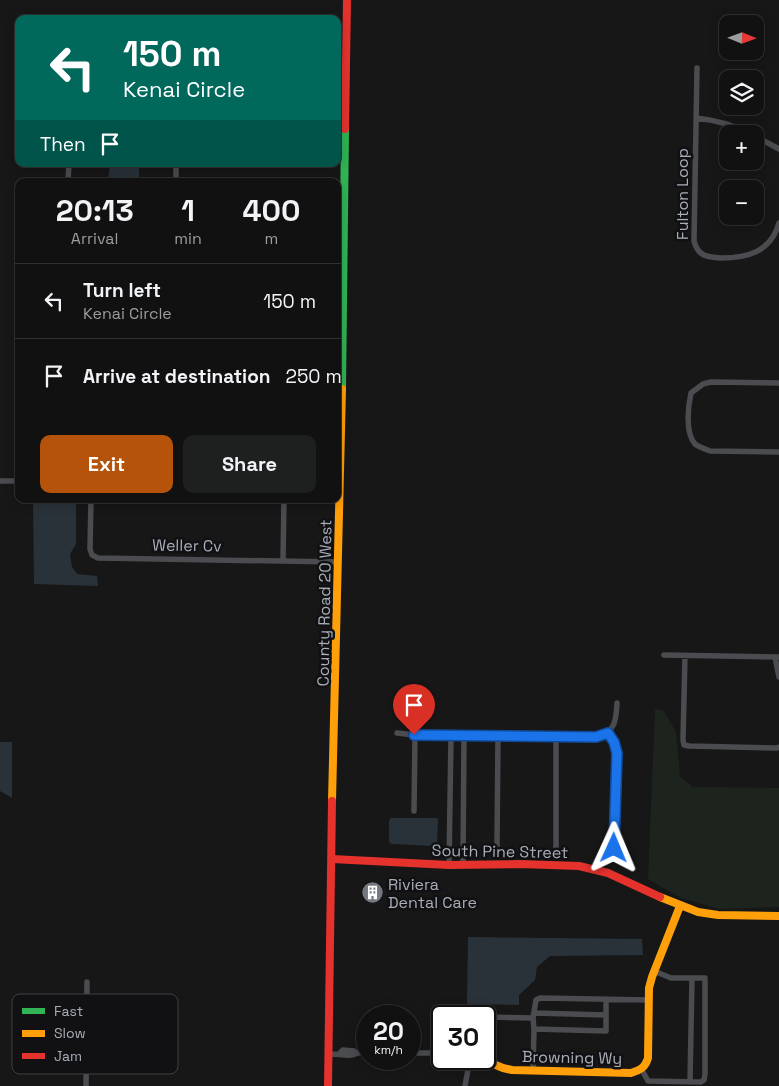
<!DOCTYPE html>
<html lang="en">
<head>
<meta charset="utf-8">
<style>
	body { margin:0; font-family:"Space Grotesk",sans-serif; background:#1e1f1f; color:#f1f3f6; height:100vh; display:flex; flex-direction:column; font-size:19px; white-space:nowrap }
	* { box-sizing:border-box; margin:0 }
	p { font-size:16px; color:#9c9d9f }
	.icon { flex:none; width:28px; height:28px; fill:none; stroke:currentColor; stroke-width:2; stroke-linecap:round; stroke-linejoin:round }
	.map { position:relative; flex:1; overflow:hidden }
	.sheet { position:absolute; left:15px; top:178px; width:326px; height:325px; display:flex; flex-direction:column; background:#111; border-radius:10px; box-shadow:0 2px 12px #0003,0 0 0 1px #303131 }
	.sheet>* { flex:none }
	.hud { position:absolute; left:15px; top:15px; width:326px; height:152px; border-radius:10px; box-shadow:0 2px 12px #0003,0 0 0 1px #303131; background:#00695c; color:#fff; overflow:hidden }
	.needle { width:32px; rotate:91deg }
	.controls { position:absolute; left:719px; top:15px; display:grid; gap:10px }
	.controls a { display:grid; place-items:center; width:45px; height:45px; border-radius:10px; background:#111; box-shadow:0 2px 12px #0003,0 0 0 1px #303131; font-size:25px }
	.speed { position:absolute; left:356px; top:1005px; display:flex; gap:10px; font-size:25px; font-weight:700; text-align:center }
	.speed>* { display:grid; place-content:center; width:65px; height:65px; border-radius:50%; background:#111; box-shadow:0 2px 12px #0003,0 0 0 1px #303131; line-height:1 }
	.speed small { font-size:12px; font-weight:400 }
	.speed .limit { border:2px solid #111; border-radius:8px; background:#fff; color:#111 }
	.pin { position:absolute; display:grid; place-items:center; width:42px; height:42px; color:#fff; margin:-51px -21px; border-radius:50% 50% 50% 0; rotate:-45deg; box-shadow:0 0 5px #0007 }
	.pin .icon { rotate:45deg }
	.me { position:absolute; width:55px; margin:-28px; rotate:1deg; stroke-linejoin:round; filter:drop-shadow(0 0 4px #0008) }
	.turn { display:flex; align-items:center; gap:18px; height:105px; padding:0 25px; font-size:22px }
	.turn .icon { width:65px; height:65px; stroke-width:2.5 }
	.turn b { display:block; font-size:35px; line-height:42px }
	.then { display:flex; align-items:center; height:48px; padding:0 25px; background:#0003; gap:10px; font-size:19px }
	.eta { display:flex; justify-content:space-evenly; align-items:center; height:85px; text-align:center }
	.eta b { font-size:30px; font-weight:800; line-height:35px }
	.primary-button { display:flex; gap:10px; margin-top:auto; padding:10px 25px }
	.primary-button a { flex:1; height:58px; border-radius:10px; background:#b45309; color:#fff; font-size:20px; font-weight:800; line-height:58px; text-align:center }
	.primary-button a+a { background:#1e1f1f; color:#f1f3f6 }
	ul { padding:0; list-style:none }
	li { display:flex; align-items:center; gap:15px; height:75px; padding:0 25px; border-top:1px solid #303131 }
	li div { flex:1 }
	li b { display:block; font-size:19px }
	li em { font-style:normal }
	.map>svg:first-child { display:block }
	.green { fill:#1d241e }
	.water { fill:#2a3239 }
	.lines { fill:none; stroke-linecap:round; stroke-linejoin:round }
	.street { stroke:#4b4c50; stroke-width:5.5 }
	.fast { stroke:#30b455; stroke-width:8 }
	.slow { stroke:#ff9f0a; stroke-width:8 }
	.jam { stroke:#e5322d; stroke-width:8 }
	.route-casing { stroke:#114b97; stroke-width:12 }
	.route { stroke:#1a73e8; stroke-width:9 }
	.labels { text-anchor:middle; stroke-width:5; stroke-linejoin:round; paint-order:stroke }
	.street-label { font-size:16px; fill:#a8adb8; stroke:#111113 }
	.poi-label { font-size:16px; fill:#a8adb8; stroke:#111113; text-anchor:start }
	.key { fill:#111113; stroke:#3e4045; stroke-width:1 }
	.key-label { font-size:14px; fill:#a8adb8 }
</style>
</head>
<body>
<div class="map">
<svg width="779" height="1086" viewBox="0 0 779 1086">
	<rect width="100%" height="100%" fill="#171717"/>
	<path class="green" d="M655 709 663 710 676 732 680 777 693 787 779 788V907L719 909 681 898 648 879Z"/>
	<path class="water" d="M110 164H139V181H108Z
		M33 499H76V544L70 554 72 567 77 574 97 576 98 586 34 584Z
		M0 742H12V798L0 791Z
		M391 818H437L438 820 437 844 433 846 392 844 389 842V821Z
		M468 937 642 939 643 955 550 956 537 967 535 980 519 995V1005L467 1004Z"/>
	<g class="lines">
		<path class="street" d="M697 68 694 241C698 256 706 257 721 258 747 258 771 252 779 223
			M696 118C716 120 732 124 750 134
			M755 136 779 149
			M68 181 69 164
			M176 181V164
			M779 383 711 382 703 384 691 393C688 406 685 433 695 444 699 447 705 449 710 451L779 452
			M0 481H19
			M91 499 90 549 92 555 98 558 338 562
			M283 561 284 499
			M664 655 779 657
			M685 656 683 740 684 745 689 746 777 748 779 747
			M775 657 779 677
			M397 733 415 735 498 737H596C616 732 616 720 617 703
			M608 733 614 742 617 753 614 847
			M414 811 415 735
			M497 847 498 737
			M556 847V737
			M449 865 451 736
			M463 865 464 736
			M534 1013 606 1015
			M485 1017 533 1018 534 1029 533 1071
			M533 1018 536 1000 540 998 649 1000
			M534 1029 606 1031V999
			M357 1053H368
			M410 1053H442
			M328 1054C338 1053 350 1058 357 1053L354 1051 343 1050 340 1053
			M642 1070 648 1081 701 1082 704 1080 705 1074V978H671L654 971
			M690 1082 692 978
			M86 1086 87 982
			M465 1086 470 1059"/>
		<path class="fast" d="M342 389 345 129"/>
		<path class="slow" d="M332 801 342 389
			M660 897 698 912 718 915 779 916
			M481 1059 503 1068 512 1070 631 1073C640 1070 645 1068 648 1058L649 988 652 977 680 906"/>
		<path class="jam" d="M345 129 347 0
			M332 859 449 865 521 864 579 866 608 873 660 897
			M328 1086 332 801"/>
	</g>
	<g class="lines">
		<defs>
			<path id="route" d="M414 735 596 737 608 733 614 742 617 753 614 848"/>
		</defs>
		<use href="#route" class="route-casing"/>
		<use href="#route" class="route"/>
	</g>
	<defs>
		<symbol id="building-disc" viewBox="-11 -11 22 22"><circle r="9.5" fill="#757880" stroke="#111113"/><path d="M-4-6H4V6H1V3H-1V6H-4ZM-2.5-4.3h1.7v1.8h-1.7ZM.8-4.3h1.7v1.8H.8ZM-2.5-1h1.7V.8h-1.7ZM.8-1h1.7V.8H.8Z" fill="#fff"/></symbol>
	</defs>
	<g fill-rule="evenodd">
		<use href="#building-disc" x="360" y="880" width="25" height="25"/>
	</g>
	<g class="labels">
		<g class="street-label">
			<text transform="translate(682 194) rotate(-90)" y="6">Fulton Loop</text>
			<text transform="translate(187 545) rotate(1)" y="6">Weller Cv</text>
			<text transform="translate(324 603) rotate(-89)" y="6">County Road 20 West</text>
			<text transform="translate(500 851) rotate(1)" y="6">South Pine Street</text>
			<text transform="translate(572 1057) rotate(1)" y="6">Browning Wy</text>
		</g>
		<g class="poi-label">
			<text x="388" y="890">Riviera<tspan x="388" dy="18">Dental Care</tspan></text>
		</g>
	</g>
	<rect x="12" y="994" width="166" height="80" rx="8" class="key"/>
	<rect x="22" y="1008" width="23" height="6" fill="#30b455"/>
	<rect x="22" y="1030" width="23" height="7" fill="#ff9f0a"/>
	<rect x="22" y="1053" width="23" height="6" fill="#e5322d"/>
	<g class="key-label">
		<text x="54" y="1016">Fast</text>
		<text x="54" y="1038">Slow</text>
		<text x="54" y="1061">Jam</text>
	</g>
</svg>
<div class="controls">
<a><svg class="needle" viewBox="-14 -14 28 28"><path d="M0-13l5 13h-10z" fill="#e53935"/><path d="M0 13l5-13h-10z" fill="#9c9d9f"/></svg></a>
<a><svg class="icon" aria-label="layers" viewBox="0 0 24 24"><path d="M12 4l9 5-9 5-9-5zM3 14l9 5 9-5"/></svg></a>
<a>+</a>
<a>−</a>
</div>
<div class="speed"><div>20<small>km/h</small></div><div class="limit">30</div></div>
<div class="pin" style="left:414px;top:735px;background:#d93025"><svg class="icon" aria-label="arrive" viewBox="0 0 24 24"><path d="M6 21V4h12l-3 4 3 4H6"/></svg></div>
<svg class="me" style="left:614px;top:848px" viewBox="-20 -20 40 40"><path d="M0-17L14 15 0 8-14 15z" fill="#1a73e8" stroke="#fff" stroke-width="4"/></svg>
<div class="hud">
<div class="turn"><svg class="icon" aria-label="left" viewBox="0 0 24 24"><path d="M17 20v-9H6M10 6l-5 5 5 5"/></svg><div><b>150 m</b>Kenai Circle</div></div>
<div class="then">Then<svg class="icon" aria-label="arrive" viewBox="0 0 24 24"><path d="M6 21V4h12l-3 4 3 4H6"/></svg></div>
</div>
<section class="sheet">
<div class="eta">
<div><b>20:13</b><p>Arrival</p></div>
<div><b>1</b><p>min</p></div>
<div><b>400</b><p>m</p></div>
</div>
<ul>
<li><svg class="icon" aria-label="left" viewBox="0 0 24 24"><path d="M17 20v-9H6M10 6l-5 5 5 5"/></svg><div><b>Turn left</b><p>Kenai Circle</p></div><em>150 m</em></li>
<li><svg class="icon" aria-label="arrive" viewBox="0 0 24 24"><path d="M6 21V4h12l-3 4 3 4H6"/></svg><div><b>Arrive at destination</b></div><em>250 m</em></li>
</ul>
<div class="primary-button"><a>Exit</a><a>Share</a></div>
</section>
</div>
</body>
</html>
